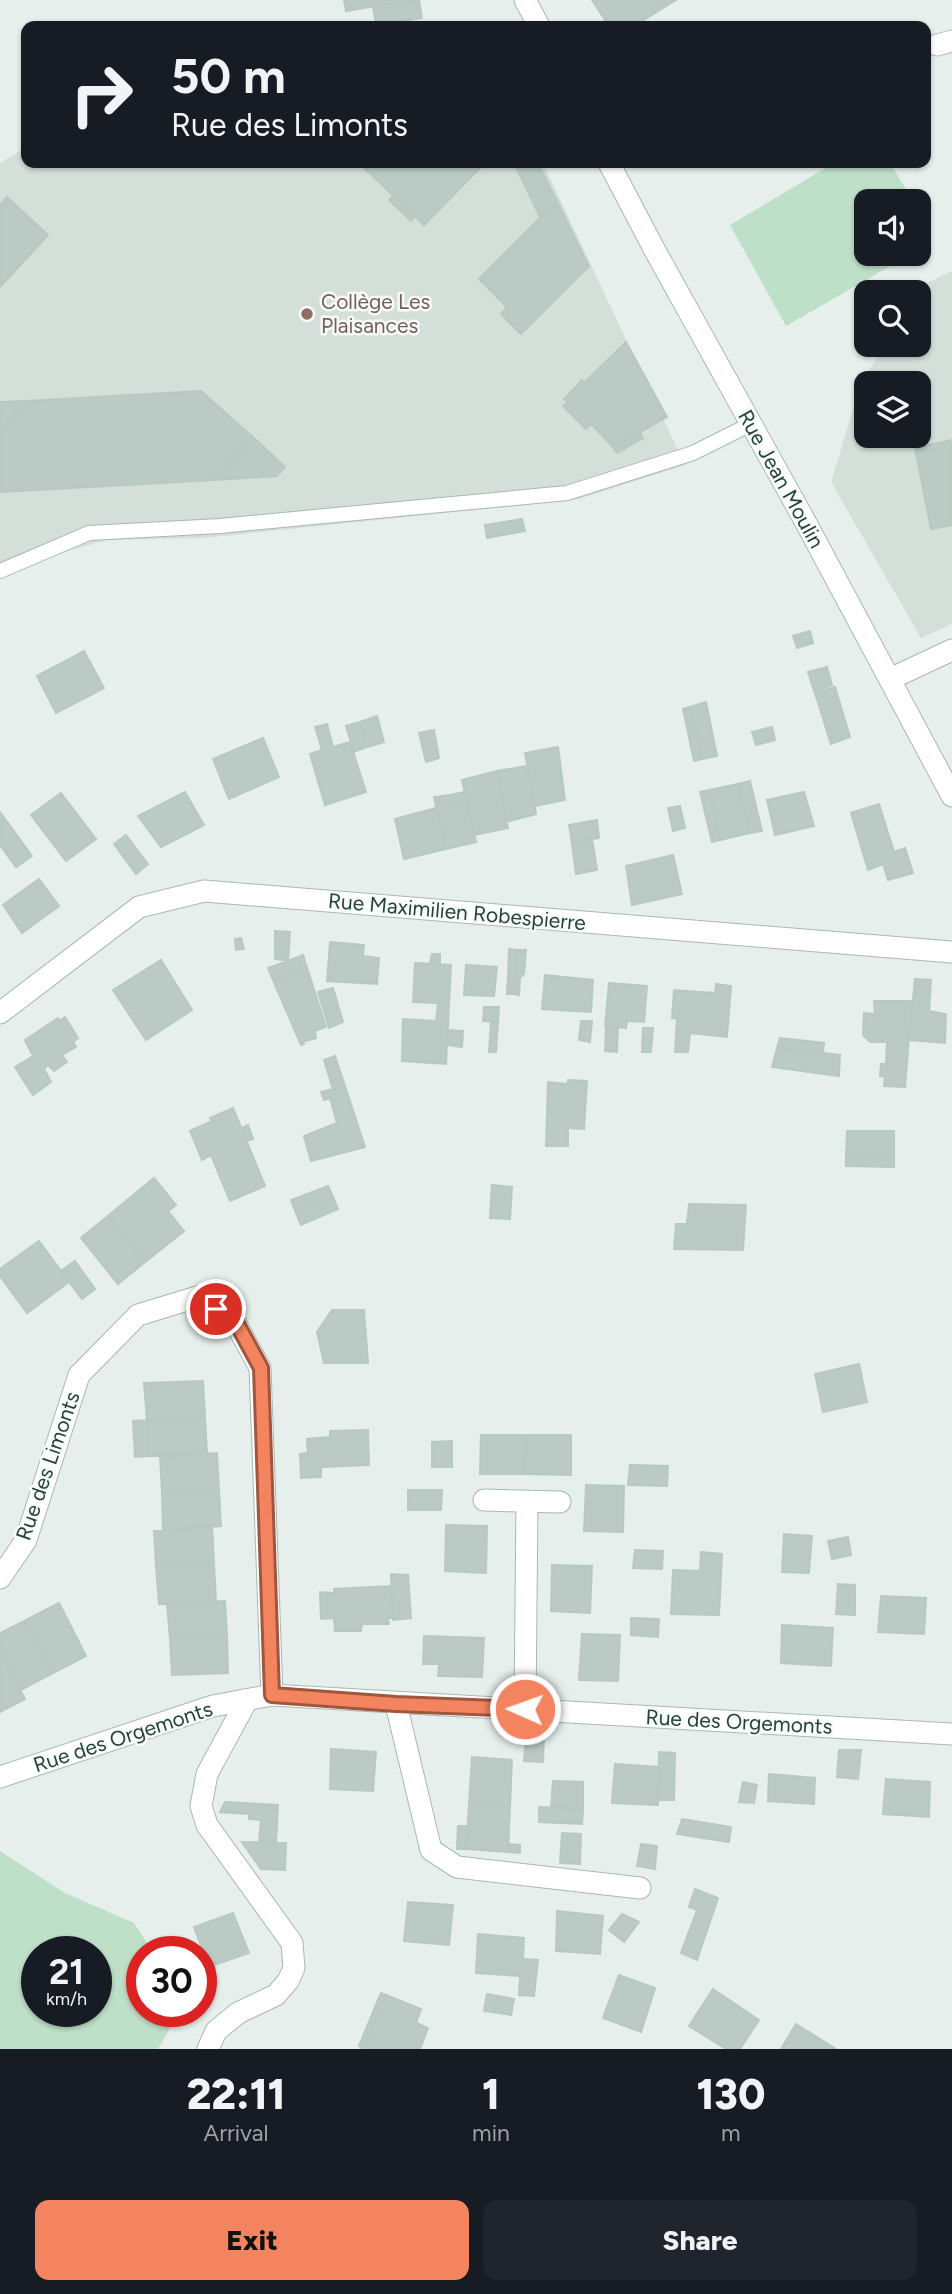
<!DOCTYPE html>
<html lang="en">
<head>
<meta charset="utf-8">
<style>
	body { margin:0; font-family:Figtree,sans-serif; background:#20242c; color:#f1f3f6; height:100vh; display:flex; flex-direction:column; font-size:26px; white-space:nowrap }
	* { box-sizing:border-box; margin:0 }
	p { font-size:23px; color:#9ea1a6 }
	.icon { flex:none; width:38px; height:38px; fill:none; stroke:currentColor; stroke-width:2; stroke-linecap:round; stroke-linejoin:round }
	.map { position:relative; height:2049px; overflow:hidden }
	.panel { display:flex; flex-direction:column; background:#171b24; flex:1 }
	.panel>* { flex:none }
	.hud { position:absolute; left:21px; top:21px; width:910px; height:147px; border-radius:14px; box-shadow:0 2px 5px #0004; background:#171b24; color:#f1f3f6; overflow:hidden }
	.tools { position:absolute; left:854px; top:189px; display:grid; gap:14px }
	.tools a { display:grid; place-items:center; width:77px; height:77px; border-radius:14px; background:#171b24; box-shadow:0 2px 5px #0004; font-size:35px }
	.speed { position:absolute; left:21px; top:1936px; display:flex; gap:14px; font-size:35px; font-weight:700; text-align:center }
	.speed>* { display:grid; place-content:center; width:91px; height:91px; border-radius:50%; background:#171b24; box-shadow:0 2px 5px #0004; line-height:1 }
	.speed small { font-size:18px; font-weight:400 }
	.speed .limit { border:10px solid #d22; background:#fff; color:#111 }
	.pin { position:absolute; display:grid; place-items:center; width:60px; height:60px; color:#fff; margin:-30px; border:4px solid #fff; border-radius:50%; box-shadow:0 2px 7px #0007 }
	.me { position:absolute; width:77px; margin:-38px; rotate:272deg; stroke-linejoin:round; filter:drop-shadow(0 0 5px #0008) }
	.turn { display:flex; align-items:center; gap:24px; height:147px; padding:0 35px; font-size:32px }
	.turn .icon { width:91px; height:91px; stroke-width:2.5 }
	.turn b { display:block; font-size:49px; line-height:60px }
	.eta { display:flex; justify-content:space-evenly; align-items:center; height:119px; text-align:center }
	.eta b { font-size:42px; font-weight:800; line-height:49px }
	.cta { display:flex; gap:14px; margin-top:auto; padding:14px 35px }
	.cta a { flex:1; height:80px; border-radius:14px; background:#f4845f; color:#111; font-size:28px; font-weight:800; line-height:80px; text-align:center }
	.cta a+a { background:#20242c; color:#f1f3f6 }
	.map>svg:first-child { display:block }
	.built { fill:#d4dfda; fill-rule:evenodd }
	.green { fill:#bfe0c8; fill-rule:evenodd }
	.building { fill:#bbcac4; stroke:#b8c9c2; stroke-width:2 }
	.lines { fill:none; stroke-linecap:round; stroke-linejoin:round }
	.lane-casing { stroke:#a8b8b2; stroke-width:16 }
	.street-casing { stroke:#a8b8b2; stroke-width:23 }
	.lane { stroke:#fff; stroke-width:14 }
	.street { stroke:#fff; stroke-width:21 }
	.route-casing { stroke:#9f563e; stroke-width:18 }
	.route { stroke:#f4845f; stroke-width:12 }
	.education-dot { fill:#8d6e63; stroke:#f7fbf9; stroke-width:2.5 }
	.labels { text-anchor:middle; stroke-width:5; stroke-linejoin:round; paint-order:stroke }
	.education-label { font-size:21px; fill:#785e54; stroke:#f7fbf9; text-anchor:start }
	.street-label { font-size:21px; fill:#24423a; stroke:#f7fbf9 }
</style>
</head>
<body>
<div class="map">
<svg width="952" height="2049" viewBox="0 0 952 2049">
	<rect width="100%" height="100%" fill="#e6efeb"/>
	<path class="built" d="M26 147V163H543L685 465 579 499 204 538 108 540 0 569V163Z
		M952 271V624L921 638 831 482 862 380 886 345H919V296L927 283ZM866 383H919V436H866Z"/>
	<path class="green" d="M834 163H890L913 201H866V254H911L786 326 730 225Z
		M0 1851 65 1893 134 1923 152 1951H142V2011H170L173 2023 158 2049H0ZM37 1951H96V2011H37Z"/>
	<path class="building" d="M344 0H413L346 11Z
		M413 0H419L422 18 376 25 373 6Z
		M592 0H676L634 26H609Z
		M359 163H485L424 225Z
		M514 163H538L557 201 540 217Z
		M393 196 414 217 411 221 389 200Z
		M7 197 48 235 0 287V205Z
		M557 201 589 266 521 334 501 314 507 307 479 279Z
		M626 342 667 417 613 447 591 424 586 429 563 406 568 402 564 399 582 380 584 383Z
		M201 391 253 437 214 480 0 492V431L27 401Z
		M27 401 0 431V402Z
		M640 432 643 438 617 453 613 447Z
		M253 437 285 467 277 476 214 480Z
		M952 440V525L931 529 915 448Z
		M522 519 525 531 487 538 485 525Z
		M810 631 813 643 797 648 793 636Z
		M84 651 104 688 56 713 37 676Z
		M827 667 832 685 814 691 808 672Z
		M835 687 850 737 831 744 815 693Z
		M706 702 717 756 702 759 690 707Z
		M690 707 702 759 694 761 683 709Z
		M377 716 384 742 367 747 360 722Z
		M360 722 367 747 354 752 346 726Z
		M327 724 333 747 350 742 366 792 325 805 310 754 322 750 315 727Z
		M772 727 775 740 756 745 752 732Z
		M434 730 439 758 426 762 419 733Z
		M263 738 279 777 229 799 213 759Z
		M558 747 565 800 535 806 525 753Z
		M527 766 536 814 506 822 497 771Z
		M497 771 508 828 474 835 462 780Z
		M750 781 762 831 750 833 738 784Z
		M738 784 750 833 720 840 709 790Z
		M709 790 720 840 712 842 700 792Z
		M185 792 204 825 161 847 138 816Z
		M465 792 467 801 452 805 450 795Z
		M804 792 814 826 775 835 767 800Z
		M61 793 96 839 66 861 31 815Z
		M450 795 452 805 467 801 476 842 446 849 434 797Z
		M879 804 894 852 905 848 913 873 888 880 883 864 868 870 851 813Z
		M680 806 685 828 673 831 668 808Z
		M436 808 446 849 404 859 395 819Z
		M0 812 32 856 16 867 0 845Z
		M597 820 599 838 572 843 569 825Z
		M126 835 148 864 136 874 114 844Z
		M592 839 597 870 576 874 572 843Z
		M673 855 682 894 632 905 626 866Z
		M39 879 59 906 22 933 3 905Z
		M275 931 290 932 288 961 275 959Z
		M241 938 244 949 236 950 235 939Z
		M330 942 364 945 363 956 379 958 377 984 327 981Z
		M509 949 517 950 515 978H508Z
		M517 950H526L524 974 520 978H515Z
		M432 954H440V964L430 963Z
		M303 955 326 1027 315 1031 316 1038 303 1042 304 1044 301 1045 273 980 302 970 298 957Z
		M298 957 302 970 273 980 268 968Z
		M161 960 192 1010 146 1040 113 990Z
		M415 963 451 965 446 1064 402 1061 403 1019 436 1021 438 1003 413 1002Z
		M466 965 497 967 494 996 464 995Z
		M545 975 593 980 591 1012 542 1009Z
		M508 978H515L514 994H507Z
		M515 978H520L519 995 514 994Z
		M915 979 931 980 929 1011 946 1014 945 1043 909 1040Z
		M609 983 647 986 644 1022 627 1021 626 1028 605 1026Z
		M716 984 731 986 727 1037 690 1033 688 1052H675L677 1019 672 1018 674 990 715 993Z
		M333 988 343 1022 329 1028 318 992Z
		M874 1001H912L905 1087 884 1086 885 1077 880 1076 881 1064H886L887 1042H870L863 1035 864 1013 875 1014Z
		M484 1007H499L498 1022 483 1021Z
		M65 1017 78 1038 73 1042 76 1047 62 1055 67 1062 54 1071 48 1065 44 1069 51 1082 33 1095 15 1067 33 1056 25 1040 58 1018 59 1021Z
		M581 1021H592L590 1042 579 1040Z
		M491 1022H498L496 1052H489Z
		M606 1028H618L617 1052 605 1051Z
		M643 1028H653L651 1052H642Z
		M448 1030 463 1031 462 1047 447 1045Z
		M780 1038 824 1043 823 1053 777 1048Z
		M777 1048 840 1055 839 1076 772 1067Z
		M335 1056 345 1086 333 1089 324 1060Z
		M568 1080 587 1081 584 1129 568 1128V1146H546L548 1082 568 1084Z
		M345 1086 365 1147 311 1161 304 1136 337 1123 330 1098 324 1100 321 1092Z
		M233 1108 265 1186 230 1201 211 1155 202 1160 190 1131 212 1121 210 1118Z
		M248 1125 253 1139 247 1141 242 1128Z
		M847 1131H894V1154L846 1157Z
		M894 1154V1167L846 1166V1157Z
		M154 1178 176 1205 168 1211 184 1231 145 1262 108 1216Z
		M492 1185 512 1187 510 1219 490 1218Z
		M328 1186 333 1197 296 1213 291 1200Z
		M333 1197 338 1209 301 1225 296 1213Z
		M689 1204 746 1205 743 1250 674 1249 676 1224H687Z
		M108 1216 145 1262 118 1284 81 1238Z
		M39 1241 69 1282 27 1313 0 1276V1269Z
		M75 1261 95 1289 82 1299 61 1271Z
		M332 1310H364L368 1363H324L317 1332Z
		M859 1364 867 1402 823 1412 815 1374Z
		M203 1381 205 1418 147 1420 144 1383Z
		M205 1418 207 1454 149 1456 147 1420Z
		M147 1420 149 1456 135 1457 133 1421Z
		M368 1430 369 1465 321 1467V1477L301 1478 300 1454 308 1453 307 1439 330 1437V1431Z
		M481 1435H526L525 1474H480Z
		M526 1435H571V1475L525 1474Z
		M452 1441V1467H432V1442Z
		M217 1453 219 1490 162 1492 160 1457Z
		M630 1465 668 1466 667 1486 628 1485Z
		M586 1485 624 1486 623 1532 584 1531Z
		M219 1490 221 1526 163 1530 162 1492Z
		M408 1490H442L441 1510H408Z
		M446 1525 487 1526 486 1573 445 1571Z
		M212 1526 214 1565 156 1566 154 1531Z
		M784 1534 812 1536 809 1573 782 1572Z
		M848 1537 851 1555 832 1559 828 1541Z
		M635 1550 663 1551 662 1569 633 1568Z
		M701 1552 722 1554 719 1615 671 1614 673 1570 700 1571Z
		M214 1565 216 1601 159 1604 156 1566Z
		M552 1565 592 1566 590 1613 551 1611Z
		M391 1574 408 1575 411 1618 393 1620Z
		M838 1584 855 1585V1615L836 1614Z
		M391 1586 393 1618H388L389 1624H362L361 1631H335L334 1618 321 1619 320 1592 334 1593V1589Z
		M881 1596 926 1598 924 1634 878 1632Z
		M225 1601 227 1636 170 1638 167 1604Z
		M59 1603 86 1656 53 1673 26 1620Z
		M631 1618 659 1619 658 1637 631 1635Z
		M26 1620 53 1673 21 1690 0 1650V1633Z
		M782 1625 833 1628 831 1666 781 1663Z
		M582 1634 620 1635 618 1681 579 1680Z
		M227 1636 228 1673 172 1675 170 1638Z
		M424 1636 484 1638 482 1677 438 1676 439 1664H423Z
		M0 1650 25 1699 0 1712Z
		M526 1736H544L543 1762 524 1761Z
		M331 1749 376 1752 373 1791 330 1789Z
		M839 1750H861L858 1779 837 1777Z
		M659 1752 675 1753 674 1800H658Z
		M472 1757 512 1760 510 1806 469 1804Z
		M615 1764 659 1767 658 1805 612 1803Z
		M769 1774 815 1778 814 1804 768 1801Z
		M886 1779 930 1782 929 1817 883 1814Z
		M553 1781 583 1782V1809L551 1807Z
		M743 1782 757 1785 754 1803 739 1802Z
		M225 1802 278 1805 276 1842 259 1841 261 1820 249 1819V1814L220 1812Z
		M469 1804 510 1806 508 1852 466 1849Z
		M539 1807 583 1809 582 1824 539 1822Z
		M682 1819 731 1827 729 1842 677 1834Z
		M458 1826H468L466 1849H457Z
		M562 1833 581 1834 580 1864 560 1863Z
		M242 1842 286 1843 285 1870 261 1869Z
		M508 1844 520 1845V1853L508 1852Z
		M641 1844 657 1846 655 1869 637 1866Z
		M695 1889 718 1898 697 1960 681 1953 697 1910 689 1907Z
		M408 1902 453 1905 449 1945 404 1941Z
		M557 1911 603 1916 600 1954 556 1951Z
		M233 1913 249 1953 209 1967 194 1927Z
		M622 1914 639 1922 624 1942 609 1930Z
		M478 1934 524 1938 523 1959 538 1960 534 1996 519 1995 520 1976 476 1973Z
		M619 1975 655 1988 641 2032 603 2018Z
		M713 1989 759 2020 740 2049H726L689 2026Z
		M381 1993 421 2009 416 2023 428 2028 420 2049H363L380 2009 375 2007Z
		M487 1994 514 1999 511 2015 484 2011Z
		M375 2007 380 2009 363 2049 359 2046Z
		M796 2024 836 2049H781Z"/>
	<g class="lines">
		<defs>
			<path id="lane" d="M0 571 89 533 220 526 567 493 693 453 751 424"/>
			<path id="street" d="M525 0 539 26
				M937 45 952 41
				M609 163 653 247 806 523 952 796
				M890 679 952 650
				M0 1013 139 907 204 891 952 952
				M484 1500 560 1502
				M0 1578 26 1540 79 1375 138 1315 197 1297 235 1322 260 1368 272 1695
				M396 1704 431 1850 457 1867 640 1888
				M525 1709 527 1501
				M0 1777 213 1706 272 1695 952 1734
				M208 2049 216 2031 238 2013 276 1995 288 1981 294 1968 292 1943 207 1825 201 1806 207 1774 247 1700"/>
		</defs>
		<use href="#lane" class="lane-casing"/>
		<use href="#street" class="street-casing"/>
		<use href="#lane" class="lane"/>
		<use href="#street" class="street"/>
	</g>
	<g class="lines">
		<defs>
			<path id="route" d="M216 1309 236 1322 261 1368 272 1695 396 1704 525 1709"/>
		</defs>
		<use href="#route" class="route-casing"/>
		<use href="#route" class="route"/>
	</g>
	<circle class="education-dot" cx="307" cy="314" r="7"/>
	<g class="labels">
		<g class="education-label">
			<text x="321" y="309">Collège Les<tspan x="321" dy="24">Plaisances</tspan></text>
		</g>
		<g class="street-label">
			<text transform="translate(781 479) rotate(61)" y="7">Rue Jean Moulin</text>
			<text transform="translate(457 912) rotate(5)" y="7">Rue Maximilien Robespierre</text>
			<text transform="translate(48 1466) rotate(-71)" y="7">Rue des Limonts</text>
			<text transform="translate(739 1722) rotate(3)" y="7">Rue des Orgemonts</text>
			<text transform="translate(123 1737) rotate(-18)" y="7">Rue des Orgemonts</text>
		</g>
	</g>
</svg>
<div class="tools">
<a><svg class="icon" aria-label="sound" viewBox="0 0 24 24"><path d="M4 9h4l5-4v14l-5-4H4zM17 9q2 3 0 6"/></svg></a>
<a><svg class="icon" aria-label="search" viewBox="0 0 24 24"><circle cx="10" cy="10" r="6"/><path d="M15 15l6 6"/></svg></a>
<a><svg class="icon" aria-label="layers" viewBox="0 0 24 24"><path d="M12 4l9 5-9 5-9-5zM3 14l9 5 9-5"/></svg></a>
</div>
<div class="speed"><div>21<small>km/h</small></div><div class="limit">30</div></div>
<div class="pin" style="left:216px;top:1309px;background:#d93025"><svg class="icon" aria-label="arrive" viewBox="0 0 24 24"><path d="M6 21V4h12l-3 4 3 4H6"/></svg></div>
<svg class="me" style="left:525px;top:1709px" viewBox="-20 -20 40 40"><circle r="17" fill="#f4845f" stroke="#fff" stroke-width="3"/><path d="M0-11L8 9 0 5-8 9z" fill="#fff"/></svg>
<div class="hud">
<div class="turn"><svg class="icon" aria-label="right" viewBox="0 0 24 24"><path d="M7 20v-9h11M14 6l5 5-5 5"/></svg><div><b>50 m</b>Rue des Limonts</div></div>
</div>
</div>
<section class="panel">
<div class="eta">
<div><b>22:11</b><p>Arrival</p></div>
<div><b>1</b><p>min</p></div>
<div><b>130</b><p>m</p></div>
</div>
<div class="cta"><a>Exit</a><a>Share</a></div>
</section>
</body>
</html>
